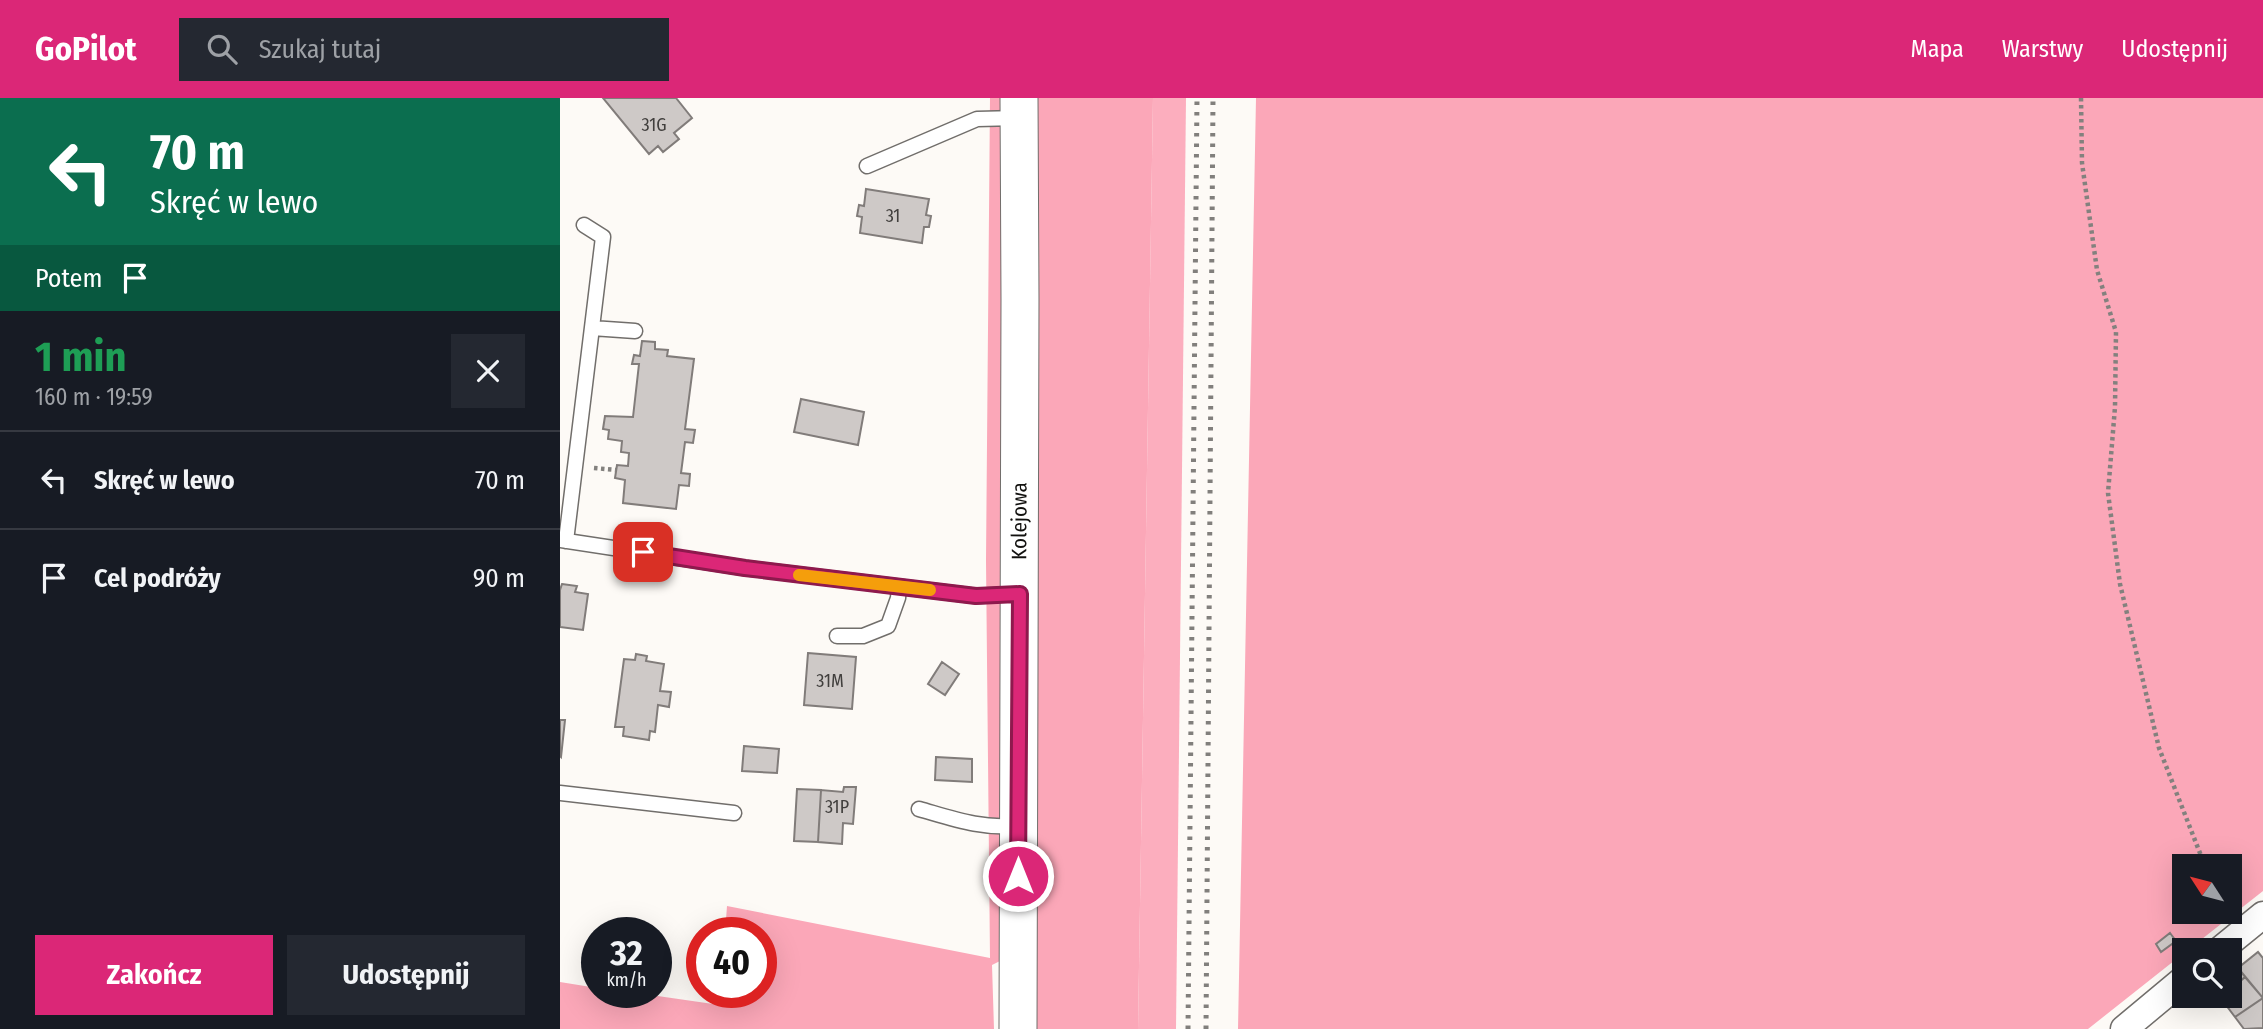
<!DOCTYPE html>
<html lang="pl">
<head>
<meta charset="utf-8">
<style>
	body { margin:0; font-family:"Fira Sans Condensed",sans-serif; background:#242831; color:#f1f3f6; height:100vh; display:flex; flex-direction:column; font-size:26px; white-space:nowrap }
	* { box-sizing:border-box; margin:0 }
	p { font-size:23px; color:#9ea1a6 }
	.icon { flex:none; width:38px; height:38px; fill:none; stroke:currentColor; stroke-width:2; stroke-linecap:round; stroke-linejoin:round }
	.map { position:relative; flex:1; overflow:hidden }
	.details { display:flex; flex-direction:column; background:#171b24; width:560px }
	.details>* { flex:none }
	.top-card { background:#0b6e4f; color:#fff; overflow:hidden }
	.needle { width:46px; rotate:306deg }
	.controls { position:absolute; left:1612px; top:756px; display:grid; gap:14px }
	.controls a { display:grid; place-items:center; width:70px; height:70px; border-radius:0px; background:#171b24; box-shadow:0 7px 28px #0002; font-size:35px }
	.speed { position:absolute; left:21px; top:819px; display:flex; gap:14px; font-size:35px; font-weight:700; text-align:center }
	.speed>* { display:grid; place-content:center; width:91px; height:91px; border-radius:50%; background:#171b24; box-shadow:0 7px 28px #0002; line-height:1 }
	.speed small { font-size:18px; font-weight:400 }
	.speed .limit { border:10px solid #d22; background:#fff; color:#111 }
	.pin { position:absolute; display:grid; place-items:center; width:60px; height:60px; color:#fff; margin:-30px; border-radius:14px; box-shadow:0 4px 10px #0006 }
	.me { position:absolute; width:77px; margin:-38px; rotate:0deg; stroke-linejoin:round; filter:drop-shadow(0 0 5px #0008) }
	.turn { display:flex; align-items:center; gap:24px; height:147px; padding:0 35px; font-size:32px }
	.turn .icon { width:91px; height:91px; stroke-width:2.5 }
	.turn b { display:block; font-size:49px; line-height:60px }
	.then { display:flex; align-items:center; height:66px; padding:0 35px; background:#0003; gap:14px; font-size:26px }
	.round { display:grid; place-items:center; flex:none; width:74px; height:74px; border-radius:0px; background:#242831 }
	.overview { display:flex; align-items:center; justify-content:space-between; height:119px; padding:0 35px }
	h1 { font-size:42px; font-weight:700; line-height:52px; color:#1e9e55 }
	.action { display:flex; gap:14px; margin-top:auto; padding:14px 35px }
	.action a { flex:1; height:80px; border-radius:0px; background:#db2777; color:#fff; font-size:28px; font-weight:700; line-height:80px; text-align:center }
	.action a+a { background:#242831; color:#f1f3f6 }
	ul { padding:0; list-style:none }
	li { display:flex; align-items:center; gap:21px; height:98px; padding:0 35px; border-top:2px solid #363941 }
	li div { flex:1 }
	li b { display:block; font-size:26px }
	li em { font-style:normal }
	header { display:flex; align-items:center; gap:42px; box-sizing:border-box; height:98px; padding:0 35px; background:#db2777; color:#fff }
	header strong { font-size:33px }
	nav { display:flex; gap:38px; margin-inline-start:auto; font-size:24px }
	.search { width:490px; height:63px; background:#242831; display:flex; align-items:center; gap:18px; box-sizing:border-box; padding:0 24px; border-radius:0px; color:#9ea1a6; font-size:26px }
	main { display:flex; flex:1; min-height:0 }
	.map>svg:first-child { display:block }
	.green { fill:#fcaebe }
	.forest { fill:#fba7b8; fill-rule:evenodd }
	.building { fill:#cec9c7; stroke:#817c7a; stroke-width:2 }
	.lines { fill:none; stroke-linecap:round; stroke-linejoin:round }
	.lane-casing { stroke:#716e6b; stroke-width:17 }
	.street-casing { stroke:#716e6b; stroke-width:29 }
	.secondary-casing { stroke:#716e6b; stroke-width:39 }
	.path { stroke:#83817e; stroke-width:4.5; stroke-dasharray:3.5 3.5; stroke-linecap:butt }
	.lane { stroke:#fff; stroke-width:14 }
	.street { stroke:#fff; stroke-width:26 }
	.secondary { stroke:#fff; stroke-width:37 }
	.rail { stroke:#817f7c; stroke-width:5; stroke-dasharray:3.5 7; stroke-linecap:butt }
	.route-casing { stroke:#8e194d; stroke-width:18 }
	.route { stroke:#db2777; stroke-width:12 }
	.slow { stroke:#f59e0b; stroke-width:12 }
	.labels { text-anchor:middle; stroke-width:5; stroke-linejoin:round; paint-order:stroke }
	.number-label { font-size:18px; fill:#413f3d }
	.street-label { font-size:21px; fill:#12110f; stroke:#fff }
</style>
</head>
<body>
<header>
<strong>GoPilot</strong>
<div class="search"><svg class="icon" aria-label="search" viewBox="0 0 24 24"><circle cx="10" cy="10" r="6"/><path d="M15 15l6 6"/></svg>Szukaj tutaj</div>
<nav><a>Mapa</a><a>Warstwy</a><a>Udostępnij</a></nav>
</header>
<main>
<section class="details">
<div class="top-card">
<div class="turn"><svg class="icon" aria-label="left" viewBox="0 0 24 24"><path d="M17 20v-9H6M10 6l-5 5 5 5"/></svg><div><b>70 m</b>Skręć w lewo</div></div>
<div class="then">Potem<svg class="icon" aria-label="arrive" viewBox="0 0 24 24"><path d="M6 21V4h12l-3 4 3 4H6"/></svg></div>
</div>
<div class="overview"><div><h1>1 min</h1><p>160 m · 19:59</p></div><a class="round"><svg class="icon" aria-label="close" viewBox="0 0 24 24"><path d="M6 6l12 12M18 6L6 18"/></svg></a></div>
<ul>
<li><svg class="icon" aria-label="left" viewBox="0 0 24 24"><path d="M17 20v-9H6M10 6l-5 5 5 5"/></svg><div><b>Skręć w lewo</b></div><em>70 m</em></li>
<li><svg class="icon" aria-label="arrive" viewBox="0 0 24 24"><path d="M6 21V4h12l-3 4 3 4H6"/></svg><div><b>Cel podróży</b></div><em>90 m</em></li>
</ul>
<div class="action"><a>Zakończ</a><a>Udostępnij</a></div>
</section>
<div class="map">
<svg width="1703" height="931" viewBox="0 0 1703 931">
	<rect width="100%" height="100%" fill="#fdfaf6"/>
	<path class="green" d="M593 0H626L616 931H578Z"/>
	<path class="forest" d="M430 0H450L446 860 432 867 434 931H0V884L37 890V894H70L160 907 162 894H201V835H165L167 808 430 860 426 463Z
		M474 0H593L578 931H470Z
		M696 0H1703V793L1628 852H1624V855L1528 931H678ZM1624 768H1670V814H1624Z"/>
	<path class="building" d="M43 0H116L132 20 114 35 119 41 103 54 98 48 89 56Z
		M306 91 369 101 366 117 371 118 369 129H364L362 145 300 135 302 119 297 118 299 107 304 108Z
		M82 243 95 244V251L108 252 107 258 134 261 125 331 135 332 133 345 125 344 121 375 130 376 129 388 119 387 116 411 63 405 65 382 55 380 57 367 68 368 69 355 61 354 62 343 48 341 49 332 43 331 45 318 73 319 79 266H72L74 257 80 258Z
		M241 301 304 314 298 347 234 334Z
		M2 486 17 488 15 494 28 496 23 532 0 529V492Z
		M248 555 296 559 292 611 244 607Z
		M76 556 87 558 86 563 104 566 100 593 111 594 109 609 98 607 95 634 90 633 89 642 63 638 64 629H55L64 561 75 562Z
		M382 564 399 576 385 597 368 586Z
		M0 622H5L1 659 0 658Z
		M184 648 219 651 217 675 182 673Z
		M376 659 412 661V684L375 682Z
		M284 689H296L293 726 283 725 282 746 258 744 261 692 283 694Z
		M237 691 261 692 258 744 234 743Z
		M1610 835 1616 843 1601 854 1596 846Z
		M1698 854 1703 860V900L1678 870Z
		M1678 870 1685 879 1670 892V876Z
		M1685 879 1703 900 1675 919 1660 899 1670 898V892Z
		M1703 900V930L1684 931 1675 919Z"/>
	<g class="lines">
		<defs>
			<path id="lane" d="M307 68 417 21 458 20
				M32 230 75 233
				M0 442 185 470 416 498 460 496
				M6 443 43 139 24 127
				M277 538H303L328 528 338 500 339 489
				M0 695 174 715
				M359 711C391 720 424 732 457 727"/>
			<path id="street" d="M1660 852 1703 817
				M1564 931 1624 881"/>
			<g id="secondary">
				<path id="s1" d="M458 931 460 201 459 0"/>
			</g>
		</defs>
		<use href="#lane" class="lane-casing"/>
		<use href="#street" class="street-casing"/>
		<use href="#secondary" class="secondary-casing"/>
		<path class="path" d="M1521 0 1522 65 1537 172 1556 234 1555 309 1548 395 1560 486 1599 650 1645 768
			M34 370 56 372"/>
		<use href="#lane" class="lane"/>
		<use href="#street" class="street"/>
		<use href="#secondary" class="secondary"/>
		<path class="rail" d="M628 931 637 0
			M646 931 653 0"/>
	</g>
	<g class="lines">
		<defs>
			<path id="route" d="M83 454 185 470 416 498 460 496 458 778"/>
		</defs>
		<use href="#route" class="route-casing"/>
		<use href="#route" class="route"/>
		<path class="slow" d="M239 477 370 492"/>
	</g>
	<g class="labels">
		<g class="number-label">
			<text x="94" y="33">31G</text>
			<text x="333" y="124">31</text>
			<text x="270" y="589">31M</text>
			<text x="277" y="715">31P</text>
		</g>
		<g class="street-label">
			<text dy="7" stroke="none"><textPath href="#s1" startOffset="508">Kolejowa</textPath></text>
		</g>
	</g>
</svg>
<div class="controls">
<a><svg class="needle" viewBox="-14 -14 28 28"><path d="M0-13l5 13h-10z" fill="#e53935"/><path d="M0 13l5-13h-10z" fill="#9ea1a6"/></svg></a>
<a><svg class="icon" aria-label="search" viewBox="0 0 24 24"><circle cx="10" cy="10" r="6"/><path d="M15 15l6 6"/></svg></a>
</div>
<div class="speed"><div>32<small>km/h</small></div><div class="limit">40</div></div>
<div class="pin" style="left:83px;top:454px;background:#d93025"><svg class="icon" aria-label="arrive" viewBox="0 0 24 24"><path d="M6 21V4h12l-3 4 3 4H6"/></svg></div>
<svg class="me" style="left:458px;top:778px" viewBox="-20 -20 40 40"><circle r="17" fill="#db2777" stroke="#fff" stroke-width="3"/><path d="M0-11L8 9 0 5-8 9z" fill="#fff"/></svg>
</div>
</main>
</body>
</html>
